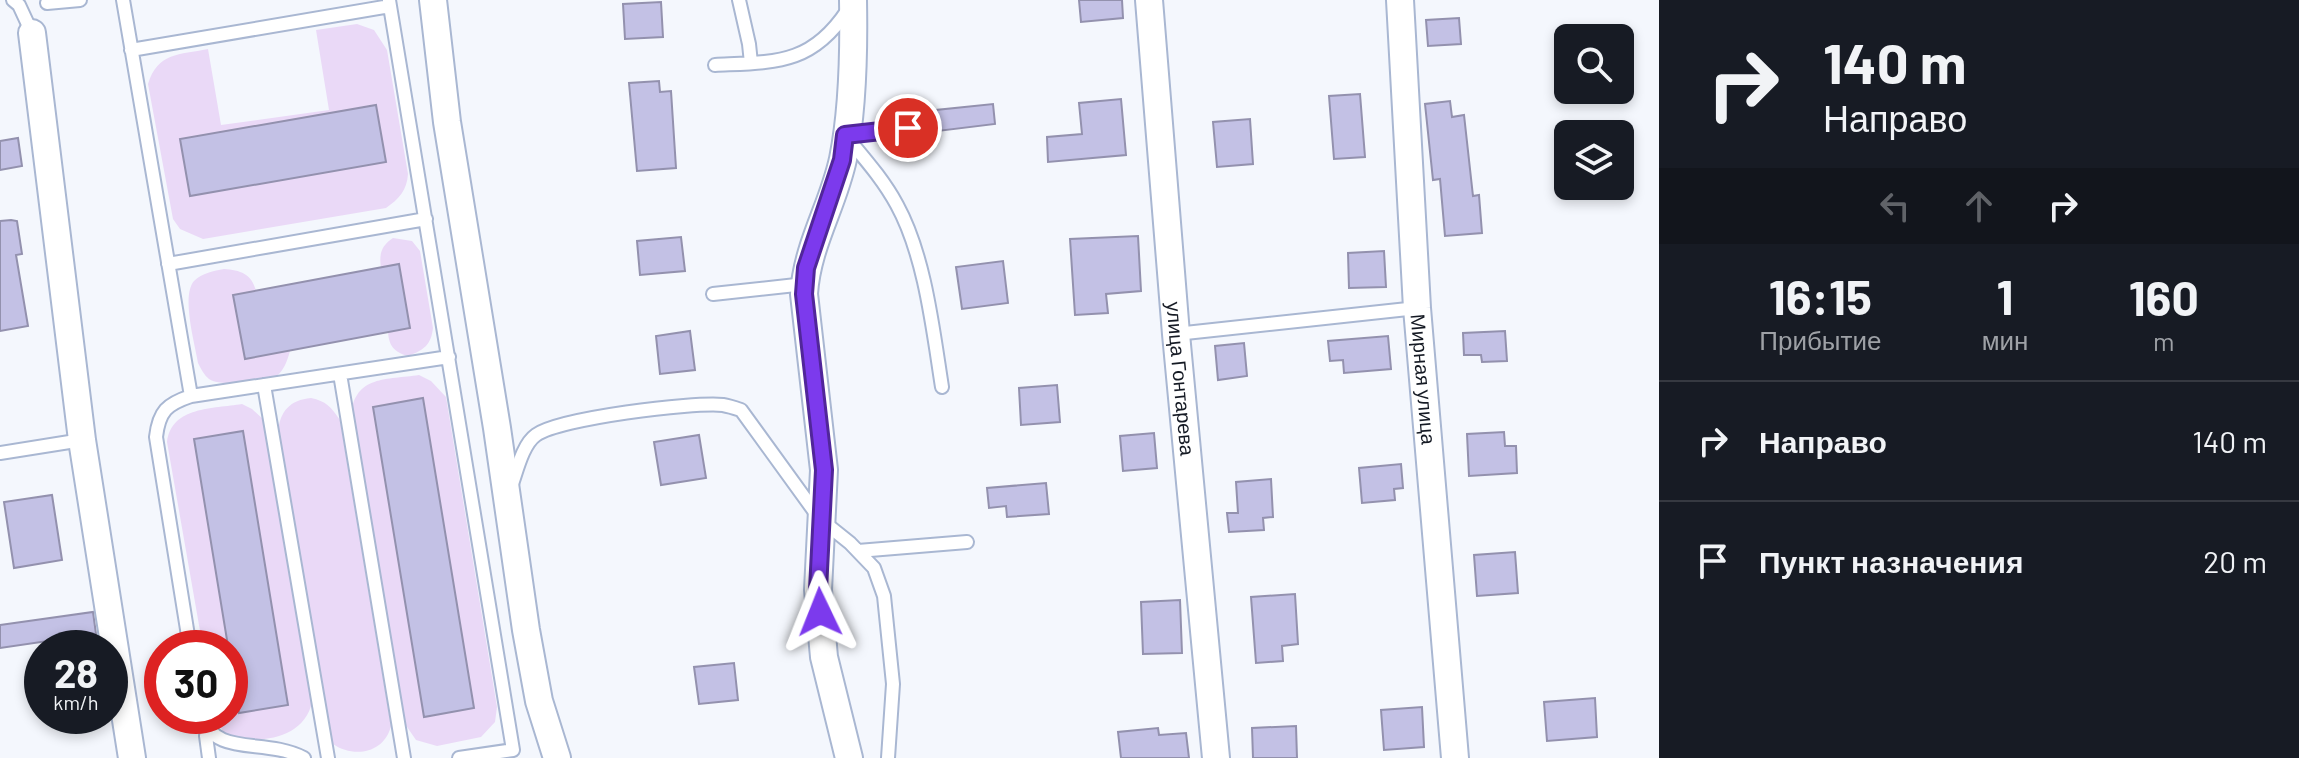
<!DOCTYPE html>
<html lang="ru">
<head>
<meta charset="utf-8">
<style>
	body { margin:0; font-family:Barlow,sans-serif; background:#20242c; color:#f1f3f6; height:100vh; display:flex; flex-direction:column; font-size:30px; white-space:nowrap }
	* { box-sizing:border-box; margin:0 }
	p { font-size:26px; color:#9ea1a6 }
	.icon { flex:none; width:44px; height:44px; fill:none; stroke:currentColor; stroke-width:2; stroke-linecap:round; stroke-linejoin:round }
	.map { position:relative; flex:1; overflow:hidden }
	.details { display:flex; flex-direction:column; background:#171b24; width:640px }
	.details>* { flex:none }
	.hud { background:#171b24; color:#f1f3f6; overflow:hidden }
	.fabs { position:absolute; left:1554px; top:24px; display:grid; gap:16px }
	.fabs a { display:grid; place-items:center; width:80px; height:80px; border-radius:12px; background:#171b24; box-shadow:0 4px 12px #0003; font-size:40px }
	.speed { position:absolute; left:24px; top:630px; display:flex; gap:16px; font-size:40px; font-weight:700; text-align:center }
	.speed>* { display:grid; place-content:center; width:104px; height:104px; border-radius:50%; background:#171b24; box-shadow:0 4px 12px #0003; line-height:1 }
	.speed small { font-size:20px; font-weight:400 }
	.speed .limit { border:12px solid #d22; background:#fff; color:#111 }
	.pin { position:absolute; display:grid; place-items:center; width:68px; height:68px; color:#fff; margin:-34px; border:4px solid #fff; border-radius:50%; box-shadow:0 2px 8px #0007 }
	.me { position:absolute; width:88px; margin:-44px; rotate:358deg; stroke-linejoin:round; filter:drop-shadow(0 0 6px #0008) }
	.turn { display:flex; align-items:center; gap:28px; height:168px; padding:0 32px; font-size:36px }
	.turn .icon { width:104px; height:104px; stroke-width:2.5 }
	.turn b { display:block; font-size:56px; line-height:68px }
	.lanes { display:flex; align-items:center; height:76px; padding:0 32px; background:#0003; justify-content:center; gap:40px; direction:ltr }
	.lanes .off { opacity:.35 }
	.eta { display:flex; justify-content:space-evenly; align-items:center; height:136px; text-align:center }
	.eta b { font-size:48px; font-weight:700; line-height:56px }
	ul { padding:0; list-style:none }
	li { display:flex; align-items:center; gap:24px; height:120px; padding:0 32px; border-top:2px solid #363941 }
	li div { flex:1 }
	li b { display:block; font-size:30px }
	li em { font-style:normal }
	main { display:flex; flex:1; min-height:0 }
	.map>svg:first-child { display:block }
	.green { fill:#ead9f7 }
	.building { fill:#c3c1e5; stroke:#9391ae; stroke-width:2 }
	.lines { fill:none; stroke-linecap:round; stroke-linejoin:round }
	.lane-casing { stroke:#a9b7d2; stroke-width:16 }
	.street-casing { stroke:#a9b7d2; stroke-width:30 }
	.lane { stroke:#fff; stroke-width:12 }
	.street { stroke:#fff; stroke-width:26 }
	.route-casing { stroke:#51269a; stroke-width:20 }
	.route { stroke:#7c3aed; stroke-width:14 }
	.labels { text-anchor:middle; stroke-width:6; stroke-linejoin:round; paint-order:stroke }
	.street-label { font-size:20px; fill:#151a24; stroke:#f4f7fd }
</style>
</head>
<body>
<main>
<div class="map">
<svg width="1659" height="758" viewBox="0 0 1659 758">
	<rect width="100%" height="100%" fill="#f4f7fd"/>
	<path class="green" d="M357 24 374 30 387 50 408 174C407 190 399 199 386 208L203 239 180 229 173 219 148 84C158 52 179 55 208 49L221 125 329 110 316 30Z
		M393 238 412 241 420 251 433 328C431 345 424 350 408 356 394 352 389 346 388 332L410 328 399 265 381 268C379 254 381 246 393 238Z
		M224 269C240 270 252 274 256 291L234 295 290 351C288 358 285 368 279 374 268 383 220 387 209 379 204 375 201 369 198 363 195 344 181 296 194 281 202 273 214 271 224 269Z
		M419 375 431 381 446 397 497 707 495 722 481 737 437 746 416 740 405 724 351 415C355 375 387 380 419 375Z
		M311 398C326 401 331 407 340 420L391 726C384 754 353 758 333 744 330 740 329 731 327 725L278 432C280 411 290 400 311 398Z
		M242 404 252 409 265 421 312 702C304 740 257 745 225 735L215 716H230V648H203L167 442C172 406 213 409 242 404Z"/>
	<path class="building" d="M1079 0H1122L1123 18 1081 22Z
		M661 2 663 37 625 39 623 4Z
		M1459 18 1461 44 1428 46 1426 20Z
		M659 81 660 92 671 91 676 168 637 171 629 83Z
		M1360 94 1365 157 1334 159 1329 96Z
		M1121 99 1126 155 1048 162 1047 137 1082 134 1079 103Z
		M1450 101 1452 117 1464 115 1473 196 1479 195 1482 233 1445 236 1440 179 1433 180 1425 104Z
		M993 104 995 124 938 131 936 110Z
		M376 105 386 162 190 196 180 139Z
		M1250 119 1253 164 1217 167 1213 122Z
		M18 138 22 166 0 170V141Z
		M11 220 17 221 22 254 16 255 28 326 0 331V221Z
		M1138 236 1141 291 1106 294 1108 313 1075 315 1070 239Z
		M681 237 685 271 640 275 637 241Z
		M1384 251 1386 287 1349 288 1348 253Z
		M1003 261 1008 303 962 309 956 267Z
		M399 264 410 328 245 359 233 295Z
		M690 331 695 370 660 374 656 336Z
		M1505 331 1507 361 1482 362 1481 355H1464L1463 333Z
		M1388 336 1391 369 1344 373 1343 360 1330 361 1328 341Z
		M1244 343 1247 376 1218 380 1215 346Z
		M1057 385 1060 422 1021 425 1019 388Z
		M423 398 474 708 424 717 373 407Z
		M243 431 288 705 239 713 194 439Z
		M1504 432 1505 446H1516L1517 473 1469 476 1467 434Z
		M1154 433 1157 468 1123 471 1120 436Z
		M699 435 706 478 661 485 654 442Z
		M1401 464 1403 488 1394 489 1395 500 1362 503 1359 468Z
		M1271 479 1273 517 1263 518 1264 530 1229 532 1227 513H1238L1236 482Z
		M1046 483 1049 514 1007 517 1006 506 989 508 987 488Z
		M52 495 62 560 14 568 4 502Z
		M1515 552 1518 593 1477 596 1474 555Z
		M1295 594 1298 644 1282 646 1283 661 1256 663 1251 597Z
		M1180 600 1182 653 1143 654 1141 602Z
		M93 612 96 634 0 648V625Z
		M734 663 738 700 699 704 694 667Z
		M1595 698 1597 737 1547 741 1544 702Z
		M1422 707 1424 747 1384 750 1381 710Z
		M1296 726 1297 758H1253L1252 728Z
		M1158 728 1159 735 1186 733 1189 758H1121L1118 732Z"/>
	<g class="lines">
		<defs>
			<path id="lane" d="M13 0 19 5 32 33
				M123 0 191 396C167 404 159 411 156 437L190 648
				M389 0 513 750 459 758
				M739 0 749 44 751 63
				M47 3 80 0
				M131 50 390 6
				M715 65C775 62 811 65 847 11
				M908 128 845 135C864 158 883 179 897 205 925 256 933 330 942 387
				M168 264 426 219
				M713 294 805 284
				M1176 334 1417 308
				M340 374 404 758
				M264 385 328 758
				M191 396 449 357
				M0 453 82 440
				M512 484C517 470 523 444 536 435 560 418 691 402 723 405 729 406 735 408 741 410L820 519 850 543 874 568 884 596 893 684 888 758
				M858 551 967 542
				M202 716C216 758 263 737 304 758
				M206 736 209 758"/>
			<g id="street">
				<path d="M433 0 447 122 497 428 526 630 539 701 557 758"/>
				<path id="s1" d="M1149 0 1176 334 1216 758"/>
				<path id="s2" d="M1400 0 1417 308 1455 758"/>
				<path d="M32 33 82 440 132 758"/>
				<path d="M849 758 824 657 818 590 824 470 804 294C807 245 833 206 843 159 853 109 854 52 853 0"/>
			</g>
		</defs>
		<use href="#lane" class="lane-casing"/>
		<use href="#street" class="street-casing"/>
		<use href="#lane" class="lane"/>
		<use href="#street" class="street"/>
	</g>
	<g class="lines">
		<defs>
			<path id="route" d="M820 612 818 590 824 470 804 294 806 268 842 160 845 135 908 128"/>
		</defs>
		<use href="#route" class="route-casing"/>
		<use href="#route" class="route"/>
	</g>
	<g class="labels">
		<g class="street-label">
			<text dy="7" stroke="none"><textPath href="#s1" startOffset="380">улица Гонтарева</textPath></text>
			<text dy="7" stroke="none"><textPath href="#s2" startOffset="380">Мирная улица</textPath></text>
		</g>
	</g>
</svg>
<div class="fabs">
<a><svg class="icon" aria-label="search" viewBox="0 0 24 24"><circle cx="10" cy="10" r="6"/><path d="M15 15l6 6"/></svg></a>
<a><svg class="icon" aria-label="layers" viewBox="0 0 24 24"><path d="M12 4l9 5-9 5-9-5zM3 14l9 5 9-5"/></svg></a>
</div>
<div class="speed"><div>28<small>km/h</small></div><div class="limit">30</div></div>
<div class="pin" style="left:908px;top:128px;background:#d93025"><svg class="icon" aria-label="arrive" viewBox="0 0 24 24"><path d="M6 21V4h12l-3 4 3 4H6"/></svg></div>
<svg class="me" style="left:820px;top:612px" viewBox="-20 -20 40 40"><path d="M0-17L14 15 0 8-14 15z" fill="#7c3aed" stroke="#fff" stroke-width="4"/></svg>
</div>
<section class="details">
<div class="hud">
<div class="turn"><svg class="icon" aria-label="right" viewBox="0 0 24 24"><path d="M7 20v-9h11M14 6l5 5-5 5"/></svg><div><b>140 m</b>Направо</div></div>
<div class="lanes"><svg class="icon off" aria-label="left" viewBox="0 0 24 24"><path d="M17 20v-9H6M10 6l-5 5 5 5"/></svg><svg class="icon off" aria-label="ahead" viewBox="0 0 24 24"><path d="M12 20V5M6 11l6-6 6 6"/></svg><svg class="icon" aria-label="right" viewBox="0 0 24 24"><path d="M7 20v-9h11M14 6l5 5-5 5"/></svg></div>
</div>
<div class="eta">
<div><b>16:15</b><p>Прибытие</p></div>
<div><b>1</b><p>мин</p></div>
<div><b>160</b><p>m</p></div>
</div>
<ul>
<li><svg class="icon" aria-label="right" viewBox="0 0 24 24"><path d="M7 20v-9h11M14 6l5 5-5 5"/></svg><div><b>Направо</b></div><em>140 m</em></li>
<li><svg class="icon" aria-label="arrive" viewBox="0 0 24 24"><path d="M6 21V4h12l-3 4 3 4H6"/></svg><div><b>Пункт назначения</b></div><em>20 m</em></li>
</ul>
</section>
</main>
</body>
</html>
